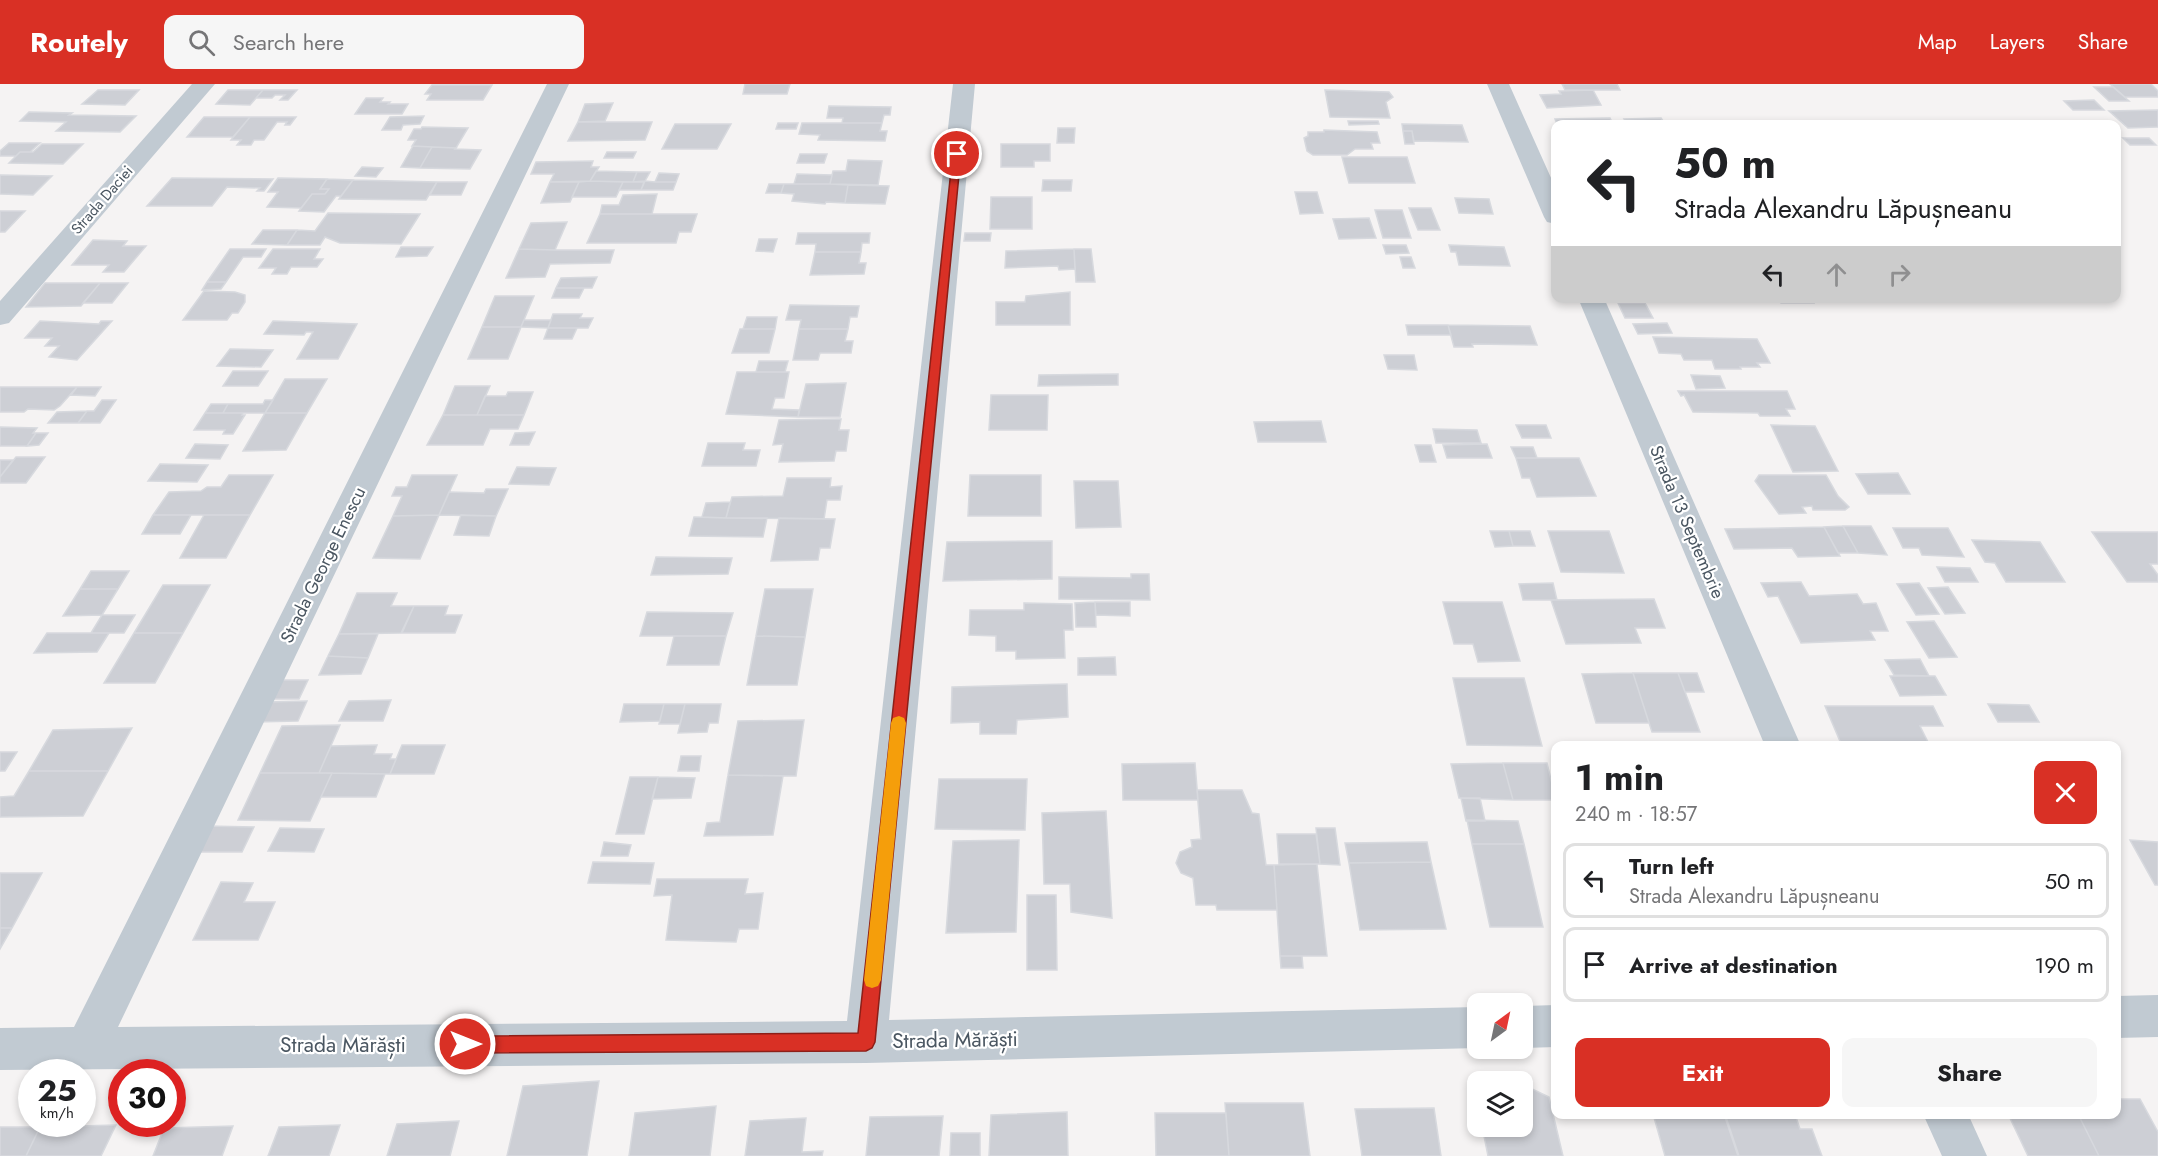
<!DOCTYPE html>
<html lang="en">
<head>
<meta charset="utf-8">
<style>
	body { margin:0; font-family:Jost,sans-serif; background:#f6f6f6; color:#202124; height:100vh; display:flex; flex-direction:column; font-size:22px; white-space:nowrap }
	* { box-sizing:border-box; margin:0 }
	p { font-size:20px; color:#757577 }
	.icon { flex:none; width:33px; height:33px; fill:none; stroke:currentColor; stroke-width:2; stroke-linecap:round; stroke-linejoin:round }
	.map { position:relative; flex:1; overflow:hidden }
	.details { position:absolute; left:1551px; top:657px; width:570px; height:378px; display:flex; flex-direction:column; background:#fff; border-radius:12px; box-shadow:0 3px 9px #0003 }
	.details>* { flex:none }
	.guide { position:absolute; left:1551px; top:36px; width:570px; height:183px; border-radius:12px; box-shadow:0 3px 9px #0003; background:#fff; color:#202124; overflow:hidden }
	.needle { width:39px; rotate:33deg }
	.controls { position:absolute; left:1467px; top:909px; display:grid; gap:12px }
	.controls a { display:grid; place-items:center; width:66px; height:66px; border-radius:12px; background:#fff; box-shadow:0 3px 9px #0003; font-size:30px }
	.speed { position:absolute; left:18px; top:975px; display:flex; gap:12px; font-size:30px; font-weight:700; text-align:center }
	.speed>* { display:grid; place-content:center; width:78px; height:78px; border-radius:50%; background:#fff; box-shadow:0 3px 9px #0003; line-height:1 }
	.speed small { font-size:15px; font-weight:400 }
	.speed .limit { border:9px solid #d22; background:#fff; color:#111 }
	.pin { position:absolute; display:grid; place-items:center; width:51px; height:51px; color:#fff; margin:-26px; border:3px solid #fff; border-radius:50%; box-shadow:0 2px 6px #0007 }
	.me { position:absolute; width:66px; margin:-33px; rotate:90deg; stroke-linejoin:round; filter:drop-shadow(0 0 4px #0008) }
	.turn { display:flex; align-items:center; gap:21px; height:126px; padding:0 24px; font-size:27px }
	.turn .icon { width:78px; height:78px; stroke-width:2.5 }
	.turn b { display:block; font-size:42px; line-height:51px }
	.lanes { display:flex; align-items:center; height:57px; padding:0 24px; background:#0003; justify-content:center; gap:30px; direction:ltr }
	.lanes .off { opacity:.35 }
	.round { display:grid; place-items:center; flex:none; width:63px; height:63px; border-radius:12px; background:#f6f6f6 }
	.head { display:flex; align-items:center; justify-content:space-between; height:102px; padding:0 24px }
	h1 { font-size:36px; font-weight:700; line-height:45px }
	.cta { display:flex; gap:12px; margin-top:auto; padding:12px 24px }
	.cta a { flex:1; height:69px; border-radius:12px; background:#d93025; color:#fff; font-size:24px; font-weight:700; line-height:69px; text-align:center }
	.cta a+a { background:#f6f6f6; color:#202124 }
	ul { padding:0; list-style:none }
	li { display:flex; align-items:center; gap:18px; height:75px; margin:0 12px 9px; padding:0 12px; border:3px solid #e0e0e0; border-radius:12px }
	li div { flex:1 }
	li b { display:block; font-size:22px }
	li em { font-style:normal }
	header { display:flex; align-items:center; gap:36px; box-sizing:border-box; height:84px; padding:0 30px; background:#d93025; color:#fff }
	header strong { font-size:28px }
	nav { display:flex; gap:33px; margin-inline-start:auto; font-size:21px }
	.search { width:420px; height:54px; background:#f6f6f6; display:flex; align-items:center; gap:15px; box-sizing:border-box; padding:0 21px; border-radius:12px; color:#757577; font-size:22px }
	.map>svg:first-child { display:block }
	.building { fill:#cdcfd5; stroke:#d7d9de; stroke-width:1.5 }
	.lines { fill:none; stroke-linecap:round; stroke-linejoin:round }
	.minor { fill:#c1cad2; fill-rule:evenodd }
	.route { fill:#d93025; stroke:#8d1f18; stroke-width:1.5 }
	.slow { fill:#f59e0b }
	.labels { text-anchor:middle; stroke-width:4.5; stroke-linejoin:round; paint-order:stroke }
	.far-street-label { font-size:15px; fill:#4a5661; stroke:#fff }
	.street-label { font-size:18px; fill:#4a5661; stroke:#fff }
	.near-street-label { font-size:21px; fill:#4a5661; stroke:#fff }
</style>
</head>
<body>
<header>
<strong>Routely</strong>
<div class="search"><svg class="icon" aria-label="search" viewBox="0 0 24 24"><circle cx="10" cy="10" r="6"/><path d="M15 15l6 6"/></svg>Search here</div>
<nav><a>Map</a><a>Layers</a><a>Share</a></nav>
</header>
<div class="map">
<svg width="2158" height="1072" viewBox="0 0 2158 1072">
	<rect width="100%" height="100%" fill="#f5f3f3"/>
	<path class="building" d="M745 0H790L787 10H743Z
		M1562 0H1617L1620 6H1565Z
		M2110 0H2151L2158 7V13H2125Z
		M432 1H492L483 16H427L431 10H425Z
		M2094 3H2113L2129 17H2109Z
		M98 6H139L125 21 82 20Z
		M228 6H263L250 21 216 20Z
		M263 6H297L288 16H280L285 11H275L272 14H256Z
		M1325 6 1389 8 1393 13 1386 18 1390 34 1330 33Z
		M1593 6 1601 21 1547 24 1540 11 1561 10 1559 7Z
		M366 14H383L380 18H390L388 20H408L402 30H355Z
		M2094 16 2104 26H2073L2064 17Z
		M613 19 605 37 578 38 585 20Z
		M829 22 891 23 890 31H884L882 39H842L843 34H827Z
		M2158 26V43L2128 44 2109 27Z
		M29 28 72 29 69 31 136 32 120 48 56 47 66 38 20 37Z
		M424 32 420 40 403 41 401 46H382L390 33Z
		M204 33H250L233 53H187Z
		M250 33H296L290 41H285L287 38H277L264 56H254L251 61H237L241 56H231Z
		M1610 34 1613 40 1626 38 1627 40H1557L1555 35Z
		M1661 34 1665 40H1627L1624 35Z
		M1348 37H1378L1379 40 1349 41Z
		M578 38H652L645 56 568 57Z
		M778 39H798L796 45H776Z
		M802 39H882L880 47H887L885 57 818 56 820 51 799 50Z
		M675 40H731L717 65H662Z
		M1402 40 1462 41 1468 58 1414 57 1412 47H1403Z
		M422 43 468 44 456 64 412 62 416 56H408L414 45H421Z
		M1058 44H1075L1074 59H1057Z
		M1324 46 1377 48 1380 59H1371L1373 65H1355L1347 71H1313L1307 67 1304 54 1308 52V48H1324Z
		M1403 47H1412L1414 60H1405Z
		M2123 54H2149L2156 61H2130Z
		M9 59H40L30 68H20L16 72H0V67Z
		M42 60H83L63 80 9 79 20 68H33Z
		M1001 60H1050V77H1034V83H1001Z
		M413 62 432 63 420 84 401 83Z
		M432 63 456 64 455 65 481 66 470 85 420 84Z
		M607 68H636L633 74H604Z
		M800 70H827L824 79H797Z
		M1342 73H1407L1415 99H1349Z
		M848 76 882 77 878 101 830 100 833 87H846Z
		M593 77 591 83H599L590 97 550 98 554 90H531L536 78Z
		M362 83 383 84 376 93 355 92Z
		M596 87 637 88 633 98 590 97Z
		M637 88H650L645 97 633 98Z
		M659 89 679 90 676 98H655Z
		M797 90 832 91 830 100H794Z
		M0 91 52 92 33 111 0 110Z
		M172 94 273 95 264 107H257L260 104 227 103 212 122H147Z
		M278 94 327 95 320 105H329L325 110H312L301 124 267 123 278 108H268Z
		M327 95 353 96 341 112H336L324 128 299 127 312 110H325L329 105H320Z
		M353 96 437 98 426 116 339 115Z
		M1043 96H1072L1071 107H1042Z
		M645 97 655 98H676L673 106H641Z
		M437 98H467L461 111H430Z
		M550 98H579L570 118 541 119Z
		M579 98 590 97 623 98 616 113H572Z
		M623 98H644L641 106H619Z
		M769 100H784L781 109H766Z
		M784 100H830L848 101 845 119 826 118 825 120 792 117 794 110 781 109Z
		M848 101 889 102 885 120 845 119Z
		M1295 108H1317L1323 129 1300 130Z
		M657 110 652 130H600L602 121H619L623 111Z
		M991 113H1032V145H990Z
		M1455 114 1489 115 1493 130 1459 129Z
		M1409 124H1431L1440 146H1418Z
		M1375 126H1402L1411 154H1383Z
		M0 127H25L5 148H0Z
		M328 129 420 130 401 160 340 159 325 153 320 161H287L297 146 315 147Z
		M600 130H697L691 148H679L676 159H587Z
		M1369 134 1376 154 1339 155 1333 135Z
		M567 138 555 166 519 165 531 139Z
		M263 146H297L287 161 252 160Z
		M798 149H870L869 159H862L861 168H815L816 160H796Z
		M965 149H991L990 157H964Z
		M759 155H777L773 168 756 167Z
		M93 156 127 157 123 162H146L124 188H103L109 181H72Z
		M1383 161H1406L1409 169 1386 170Z
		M1449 161 1504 163 1510 182 1459 181 1456 168H1451Z
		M401 163H433L427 172 396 173Z
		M230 165H266L261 173H243L226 198H207Z
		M273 165H320L314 175H323L317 183H291L287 190H272L276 184H259Z
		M519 165 555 166H614L610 179 550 180 545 193 506 194Z
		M1074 165H1091L1095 198H1076Z
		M1074 165 1075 185 1059 186 1058 182 1005 184 1006 167Z
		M815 168H861L859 179H866L864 190 810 191Z
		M1400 173H1411L1415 184H1403Z
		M597 193 592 204H556L561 194Z
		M207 198H226L221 205 202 206Z
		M45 199H100L81 222 26 223Z
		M100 199H128L112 219H83Z
		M556 204H584L579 214H552Z
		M204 207 235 208 245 211V218L238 229H232L227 236H183Z
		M1070 208V241H996V218H1025L1026 212Z
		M495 212H534L521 243H482Z
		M1779 214H1812L1814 219H1781Z
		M1618 219H1645L1653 234H1625Z
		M790 221 859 222 857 233H850L848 245H799L801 236H786Z
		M553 230H582L580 234H593L588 244H548Z
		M747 233H777L775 245H743Z
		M524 236H551L548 244 521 243Z
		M40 237 99 240 101 237H112L77 276 49 273 59 262H45L52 254H25Z
		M273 237 357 240 338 275H297L313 248H306L304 251 264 250Z
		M1667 239 1672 249 1638 250 1633 240Z
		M1406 241H1448L1451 251H1408Z
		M1448 241 1530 242 1537 261 1472 260 1473 263H1454Z
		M482 243H521L508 275H468Z
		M548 244H577L572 255H544Z
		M740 245H775L769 269H732Z
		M799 245H848L845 257H853L851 269H820L818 276H793Z
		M1653 253 1757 255 1770 279H1757L1760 283H1740L1741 285H1715L1712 276H1684L1681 270 1659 269Z
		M230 265 273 266 261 283 217 282Z
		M1384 271H1414L1417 286 1388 285Z
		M759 277H788L785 288H756Z
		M233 287H268L258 302H223Z
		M737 288H789L784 314H775L772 325 799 326 798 333 726 330Z
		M1118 290V301L1038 302 1039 291Z
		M1691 291 1720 292 1725 304 1696 305Z
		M285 295H327L307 329H265Z
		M846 299 840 333H798L806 300Z
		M455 302H490L477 331H443Z
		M0 303H77L60 322 54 326 28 325 24 328H0Z
		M77 303H101L95 312 71 311Z
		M1678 307H1787L1795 325H1786L1790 332H1760L1758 329 1693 328 1684 311 1681 312Z
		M508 308H533L524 331H477L485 312H506Z
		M991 311H1048L1047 346H989Z
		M102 316H116L100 339H78L87 327H94Z
		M265 316H273L265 329H223L228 320H263Z
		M211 320H228L223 329H205Z
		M87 327 78 339H48L57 328Z
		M205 329H243L242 331H245L233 350H223L225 346H194Z
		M265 329H307L286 366 243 367Z
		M443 331H524L518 345H490L483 361H427Z
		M841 335 839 346H849L846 367H836L834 377 779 378 783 360 773 361 779 336Z
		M1321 337 1326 358H1258L1254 338Z
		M1516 341H1546L1551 354H1522Z
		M1771 341 1815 342 1838 387 1793 388Z
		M0 343 37 344 33 349H36L27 362H0Z
		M1433 345 1477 346 1481 359H1436Z
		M535 348 529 361H510L515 349Z
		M36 349H48L39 361 27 362Z
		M708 359H745L743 366H760L756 382H702Z
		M195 360 228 361 220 375 186 374Z
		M1487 360 1492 374H1447L1443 361Z
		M1415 361H1431L1436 378H1420Z
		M1511 363H1533L1537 374H1516Z
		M16 373H45L26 399H0V393Z
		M1516 374H1579L1596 412 1537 413 1530 394H1522Z
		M0 376H13L0 393Z
		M160 380 208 381 197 398 148 397Z
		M517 383 556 384 549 401 509 400Z
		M1898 389 1910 410H1868L1856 390Z
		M229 391H273L250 431H153L169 408 201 407 207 403H221Z
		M412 391H457L439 431 393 432 402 412H392L396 403H407Z
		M970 391H1041V432H968Z
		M1759 391H1826L1838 412 1849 423 1845 426H1813L1812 422 1802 423 1806 429 1779 430 1755 397Z
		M787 394H831L830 403 842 402 840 416H827L824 435 726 434 732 413 783 412Z
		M1074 397H1118L1121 443 1076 444Z
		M486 405H508L496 432 439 431 449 408 484 409Z
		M730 418 726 434 702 433 706 419Z
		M153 431H191L180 450H142Z
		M204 431H250L226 474H180Z
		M439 431 420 475 373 474 393 432Z
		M461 431 496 432 489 452 454 451Z
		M694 433 726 434H767L763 453 689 452Z
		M779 434 835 435 830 464H820L818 476 771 477Z
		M1843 442H1871L1887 471 1858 469Z
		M1843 442 1858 469H1838L1824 443Z
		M1824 443 1840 472 1798 473 1792 464 1734 465 1725 445Z
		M1893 444H1948L1964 473 1922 471 1919 464H1903Z
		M1490 447H1509L1513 462 1495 463Z
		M1509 447H1530L1535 462H1513Z
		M1548 447H1609L1624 489 1561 488Z
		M2092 448H2158V480H2150L2158 491V498H2127Z
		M1972 456 2040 458 2065 498H2006L1995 479 1985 478Z
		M1052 457V495L943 497 947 458Z
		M656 473 732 474 728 490 651 491Z
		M1937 483 1970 484 1978 498H1945Z
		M91 487H129L118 505H80Z
		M1131 490H1149L1150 516 1059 515V493L1131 494Z
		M1801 498 1809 512 1857 510 1863 520 1876 519 1888 547H1870L1875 556 1801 559 1778 512 1768 513 1761 499Z
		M1553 499 1557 516H1523L1519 500Z
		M1919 499 1939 530 1916 531 1897 500Z
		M163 501H210L183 549H134Z
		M1948 503 1965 529 1945 530 1928 504Z
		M80 505H118L102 531 63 532Z
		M765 505H813L805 553 756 552Z
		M357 509H397L391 522H414L401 549 339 550Z
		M1654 515 1665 544H1635L1641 559 1566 560 1551 516Z
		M1095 518 1096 543H1076L1075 519Z
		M1095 518H1130V532L1096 531Z
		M1443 518H1502L1520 577 1478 578 1473 560H1454Z
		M1024 519 1072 520 1073 546H1064L1065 574 1016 575V567H996V552L969 551 970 526H1024Z
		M414 522H448L445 531H462L455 549H402Z
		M647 528 733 529 726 552H640Z
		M102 531H135L124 549H91Z
		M1934 537 1957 573 1929 574 1907 538Z
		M47 549H109L97 568 34 569Z
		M134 549H183L155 599H104Z
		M339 550H378L368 574 328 572Z
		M674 552H726L719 581H667Z
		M756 552 805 553 797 601H747Z
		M328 572 368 574 361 590 319 591Z
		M1115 573 1116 591H1078V574Z
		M1920 575 1929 592 1894 591 1885 576Z
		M1633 589 1649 639H1596L1582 590Z
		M1633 589H1678L1700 648H1652Z
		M1678 589H1697L1704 608H1685Z
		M1890 592H1935L1946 611 1900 612Z
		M1453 594H1524L1542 662 1467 661Z
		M277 596H308L299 615H268Z
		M1067 600 1068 633 1017 636 1016 650H980V638L951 639 952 603Z
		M391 616 383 637H339L349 617Z
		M307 617 298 637 256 638 266 618Z
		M624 620H664L660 637 620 638Z
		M664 620H685L680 640H659Z
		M685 620H721L718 639H709L707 648 678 649Z
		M1988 620 2029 621 2039 638H1998Z
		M1825 622H1933L1943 642H1920L1930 662H1842Z
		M804 636 796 692 728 691 738 637Z
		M340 641 319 689H260L282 642Z
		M132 644 108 687H29L53 646Z
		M377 661 374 670H392L390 675H396L390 690 319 689 331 662Z
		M402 661H445L434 690H390Z
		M0 668H17L5 687H0Z
		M681 672H701L699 687H678Z
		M1195 679 1198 716H1123L1122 680Z
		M1503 679H1547L1556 716H1513Z
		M1503 679 1513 716 1459 714 1451 680Z
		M29 687H108L83 732 0 733V713L14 712Z
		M260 689H332L310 737 238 736Z
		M332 689 385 690 376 713H321Z
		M728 691 783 692 773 751 704 752 707 739 720 738Z
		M630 693H658L644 750H616Z
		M658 693 695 694 691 714 652 715Z
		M939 695H1027L1025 746 935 745Z
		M1197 706H1242L1252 729 1259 730 1266 781H1274L1277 826H1217L1216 821H1196L1193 794 1181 789 1176 779 1180 768 1192 763 1191 756 1201 755Z
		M1461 714H1480L1485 737H1466Z
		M1106 727 1112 834 1071 828 1070 800H1044L1042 729Z
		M1467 736 1518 737 1524 760H1472Z
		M206 742 254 743 242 768H193Z
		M280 744 324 745 314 768 268 767Z
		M1316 744H1335L1340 781 1320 780Z
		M1277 750H1316L1320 780H1279Z
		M1019 756 1016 848 946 849 953 757Z
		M2130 756 2158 758V801H2155Z
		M604 758 631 761 628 772H601Z
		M1427 758 1431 778 1349 779 1345 759Z
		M1472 760H1524L1543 843H1490Z
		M593 778 654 779 650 800 588 799Z
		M1431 778 1446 845 1360 846 1349 779Z
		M1317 780 1327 872H1280L1274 781Z
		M0 789H42L12 844H0Z
		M657 795H748L745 810 763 809 758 845H739L736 858 666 856 672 811 654 812Z
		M221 798 253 799 244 818H275L258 856H193Z
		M1027 811H1056L1057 886H1027Z
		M0 844H12L0 865Z
		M1280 872H1302L1303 884H1281Z
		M599 997 587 1072H507L523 1002Z
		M1522 1000 1549 1013 1563 1072H1488L1482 1042H1522V1024H1525Z
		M2116 1015H2140L2158 1048V1072H2099L2078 1030H2116Z
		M1225 1019H1303L1310 1072H1229Z
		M716 1022 710 1072H629L635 1029Z
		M1434 1024 1441 1072H1362L1355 1025Z
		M1067 1028 1068 1072H989L991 1031Z
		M1155 1029H1226L1229 1072H1156Z
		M1653 1030H1724L1738 1072H1665Z
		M1725 1030H1795L1800 1045H1812L1822 1072H1739Z
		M2008 1030H2078L2099 1072H2028Z
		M943 1032 939 1072H866L870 1033Z
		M806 1034 802 1068 823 1067 822 1072H745L750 1037Z
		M459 1037 450 1072H387L397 1040Z
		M116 1041 101 1072H26L40 1043Z
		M340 1041 329 1072H268L279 1043Z
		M233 1042 222 1072H153L164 1044Z
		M0 1043H40L26 1072H0Z
		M951 1049H980V1072H950Z"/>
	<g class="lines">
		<path class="minor" d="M192 0H215L9 239 0 241V217Z
			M547 0H569L118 943 847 937 953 0H975L889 936 1478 923 1479 964 866 979 0 986V944L74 943Z
			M1487 0H1509L1556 105V140L1547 138 1544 133Z
			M1578 214H1604L1801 662H1765Z
			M2158 911V953L2116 954V912Z
			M1556 921V963L1522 964V922Z
			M1923 1030H1968L1987 1072H1942Z"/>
	</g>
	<path class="route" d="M953 68 961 70 875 958 872 964 866 967 465 969 459 966 456 960 459 954 465 952 858 949Z"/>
	<path class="slow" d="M899 632 904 634 906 639 881 896 878 902 872 904 866 902 864 896 891 639 893 634Z"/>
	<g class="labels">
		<g class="far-street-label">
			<text transform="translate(102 116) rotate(-49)" y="5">Strada Daciei</text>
		</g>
		<g class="street-label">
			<text transform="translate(1687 438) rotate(67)" y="6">Strada 13 Septembrie</text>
			<text transform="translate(323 481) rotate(-64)" y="6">Strada George Enescu</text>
		</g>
		<g class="near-street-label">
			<text transform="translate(955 956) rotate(-1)" y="7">Strada Mărăști</text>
			<text x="343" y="968">Strada Mărăști</text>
		</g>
	</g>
</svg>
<div class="controls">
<a><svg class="needle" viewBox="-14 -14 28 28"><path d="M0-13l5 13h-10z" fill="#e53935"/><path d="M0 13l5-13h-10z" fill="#757577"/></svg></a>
<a><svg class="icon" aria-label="layers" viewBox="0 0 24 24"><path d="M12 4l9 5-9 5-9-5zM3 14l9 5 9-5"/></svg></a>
</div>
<div class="speed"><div>25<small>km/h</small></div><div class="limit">30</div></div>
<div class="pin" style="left:957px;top:70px;background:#d93025"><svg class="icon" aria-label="arrive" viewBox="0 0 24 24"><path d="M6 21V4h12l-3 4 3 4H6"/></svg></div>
<svg class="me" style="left:465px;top:960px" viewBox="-20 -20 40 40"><circle r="17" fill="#d93025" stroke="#fff" stroke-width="3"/><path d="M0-11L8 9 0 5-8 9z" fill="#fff"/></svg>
<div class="guide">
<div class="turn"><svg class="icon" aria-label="left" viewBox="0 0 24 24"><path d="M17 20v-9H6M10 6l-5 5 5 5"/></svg><div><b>50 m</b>Strada Alexandru Lăpușneanu</div></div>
<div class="lanes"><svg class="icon" aria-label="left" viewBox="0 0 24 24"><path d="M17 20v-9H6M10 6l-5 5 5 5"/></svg><svg class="icon off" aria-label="ahead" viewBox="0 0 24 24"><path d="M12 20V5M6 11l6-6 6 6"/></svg><svg class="icon off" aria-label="right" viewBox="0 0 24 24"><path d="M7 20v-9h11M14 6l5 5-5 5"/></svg></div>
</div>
<section class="details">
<div class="head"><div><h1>1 min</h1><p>240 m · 18:57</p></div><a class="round" style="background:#d93025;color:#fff"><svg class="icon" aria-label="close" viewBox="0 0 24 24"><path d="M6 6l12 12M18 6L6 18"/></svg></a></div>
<ul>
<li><svg class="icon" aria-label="left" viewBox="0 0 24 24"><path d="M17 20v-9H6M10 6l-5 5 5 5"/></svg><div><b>Turn left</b><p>Strada Alexandru Lăpușneanu</p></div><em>50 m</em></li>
<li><svg class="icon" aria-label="arrive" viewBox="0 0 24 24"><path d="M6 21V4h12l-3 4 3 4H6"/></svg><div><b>Arrive at destination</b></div><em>190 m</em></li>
</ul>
<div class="cta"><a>Exit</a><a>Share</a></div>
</section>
</div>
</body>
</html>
